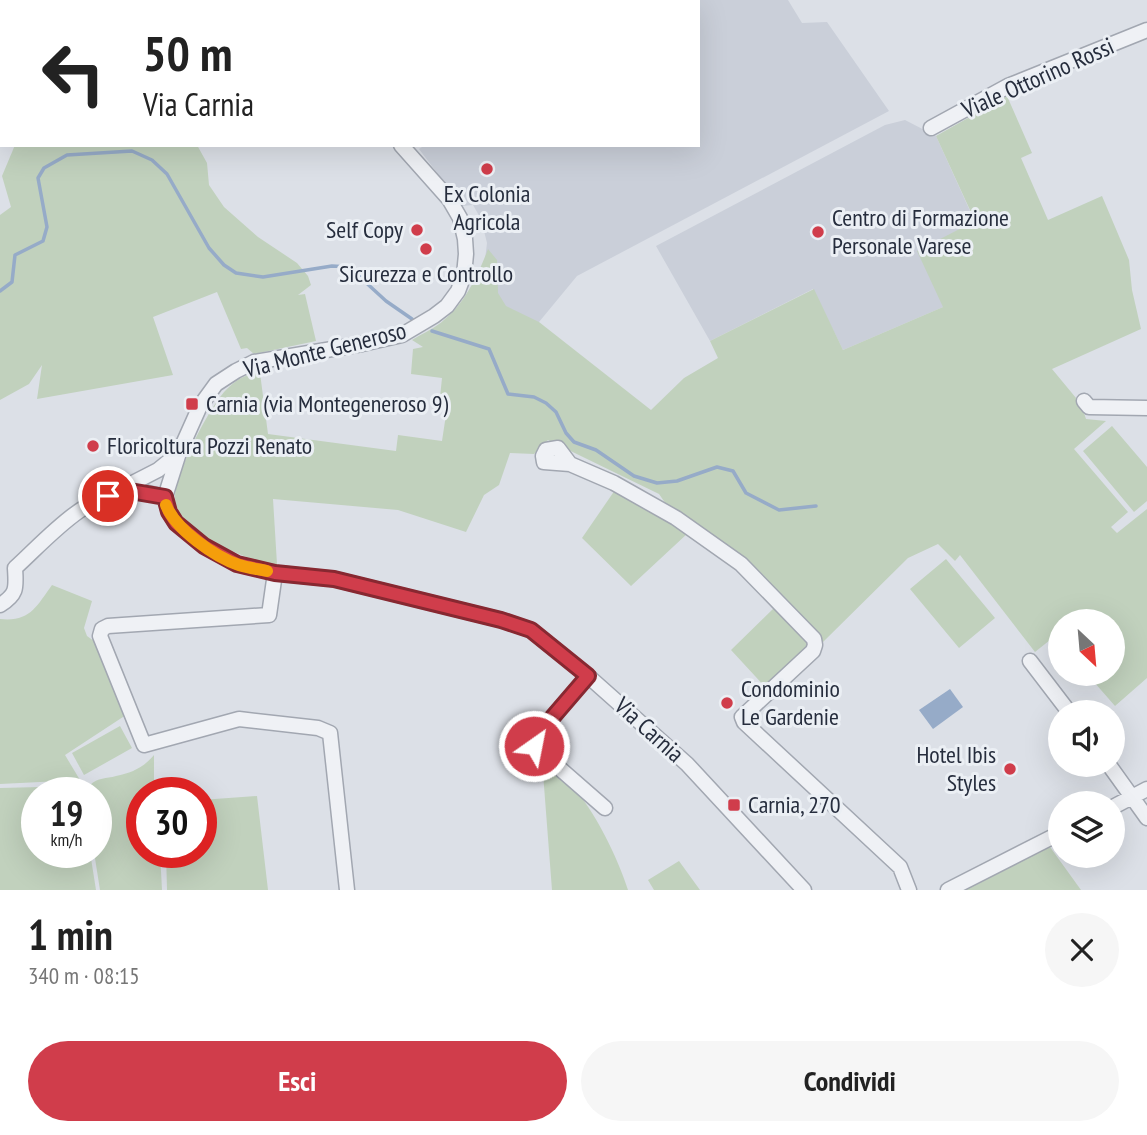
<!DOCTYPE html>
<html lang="it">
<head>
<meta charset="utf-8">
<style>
	body { margin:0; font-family:"PT Sans Narrow",sans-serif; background:#f6f6f6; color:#222; height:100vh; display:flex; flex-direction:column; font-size:26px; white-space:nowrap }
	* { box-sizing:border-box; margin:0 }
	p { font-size:23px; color:#767676 }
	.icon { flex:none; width:38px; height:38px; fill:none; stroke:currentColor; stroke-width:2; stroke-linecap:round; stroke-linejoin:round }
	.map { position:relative; height:890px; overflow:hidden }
	.side { display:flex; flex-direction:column; background:#fff; flex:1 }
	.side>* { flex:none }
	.banner { position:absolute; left:0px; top:0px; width:700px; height:147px; box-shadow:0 7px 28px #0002; background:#fff; color:#222; overflow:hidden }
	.needle { width:46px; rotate:154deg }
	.buttons { position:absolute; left:1048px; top:609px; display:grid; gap:14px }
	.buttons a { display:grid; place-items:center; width:77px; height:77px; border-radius:50%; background:#fff; box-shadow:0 7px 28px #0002; font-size:35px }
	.speed { position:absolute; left:21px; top:777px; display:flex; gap:14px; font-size:35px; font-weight:700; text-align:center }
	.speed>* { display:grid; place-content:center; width:91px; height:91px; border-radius:50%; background:#fff; box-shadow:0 7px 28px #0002; line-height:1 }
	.speed small { font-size:18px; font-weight:400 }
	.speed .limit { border:10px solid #d22; background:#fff; color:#111 }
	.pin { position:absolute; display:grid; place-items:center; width:60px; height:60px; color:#fff; margin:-30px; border:4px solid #fff; border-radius:50%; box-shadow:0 2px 7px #0007 }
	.me { position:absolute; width:77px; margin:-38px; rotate:33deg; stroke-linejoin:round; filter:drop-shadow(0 0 5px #0008) }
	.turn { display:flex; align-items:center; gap:24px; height:147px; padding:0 28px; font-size:32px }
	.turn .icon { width:91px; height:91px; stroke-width:2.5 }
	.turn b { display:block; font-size:49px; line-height:60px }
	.round { display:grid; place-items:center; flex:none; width:74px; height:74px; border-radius:37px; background:#f6f6f6 }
	.head { display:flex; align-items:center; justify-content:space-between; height:119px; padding:0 28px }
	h1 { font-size:42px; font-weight:700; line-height:52px }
	.action { display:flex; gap:14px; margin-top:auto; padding:14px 28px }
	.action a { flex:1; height:80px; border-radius:42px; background:#d03d4b; color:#fff; font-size:28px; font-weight:700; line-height:80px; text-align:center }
	.action a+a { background:#f6f6f6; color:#222 }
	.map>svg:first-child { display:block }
	.built { fill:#cacfd9 }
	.green { fill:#c1d1bd }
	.water { fill:#96abc8 }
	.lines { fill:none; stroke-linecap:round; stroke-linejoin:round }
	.stream { stroke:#96abc8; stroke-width:3.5 }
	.street-casing { stroke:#a2a7b1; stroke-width:17 }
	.street { stroke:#eff1f5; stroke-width:14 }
	.route-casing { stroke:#872831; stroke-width:18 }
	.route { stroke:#d03d4b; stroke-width:12 }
	.slow { stroke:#f59e0b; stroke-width:12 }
	.poi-dot { fill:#d03d4b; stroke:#ebeff4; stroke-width:2.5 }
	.labels { text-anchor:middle; stroke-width:6; stroke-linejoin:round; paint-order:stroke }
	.street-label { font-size:24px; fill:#262d3d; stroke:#ebeff4 }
	.poi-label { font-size:24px; fill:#262d3d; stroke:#ebeff4; text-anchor:start }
</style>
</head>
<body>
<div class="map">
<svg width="1147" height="890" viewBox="0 0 1147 890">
	<rect width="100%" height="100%" fill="#dce0e7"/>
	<path class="built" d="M284 0H788L802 23 827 22 889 111 577 276 539 322 511 335 481 293 487 243 481 219 473 205 462 206 419 149 425 145H698V2Z
		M905 120 936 136 975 222 943 307 843 350 813 289 710 341 656 246 885 125Z"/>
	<path class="green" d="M1007 96 1032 153 1021 158 1048 220 1102 196 1129 260 1132 290 1141 329 1052 369 1081 404 1086 419 1106 421 1074 449 1128 512 1111 527 1117 533 1147 509V678L1115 706 1087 674H1113V621H1089L1092 618 1090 610 1075 621H1060V632L1035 652 960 555 955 561 938 544 908 558 823 642 741 556 668 507 659 494 548 440 534 454 510 453 499 485 484 495 466 532 398 510 273 499 277 564 275 566C247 559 186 536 176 506 168 485 210 405 227 389 236 380 247 373 260 373L268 434 396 451 398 435 442 441 447 408 439 407 442 378 411 374 413 349 423 347 412 340C423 333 436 328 445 319 465 303 479 273 488 249L497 260 498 293 506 306 539 322 651 410 684 378 718 358 710 341 814 289 843 350 943 307 917 251 975 221 936 136Z
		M15 145H197L207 163 209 185 224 207 258 237 297 263 308 276 311 285 298 295 305 294 316 341 254 354 247 348 241 349 217 292 153 317 173 375 37 399 42 365 29 384 0 400V215L11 207 2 176Z
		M1112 426 1147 467V501L1134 512 1083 451Z
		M615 490 688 533 631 586 582 538Z
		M946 559 995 618 959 648 910 589Z
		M52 585 92 601 84 628 87 636 98 644 126 715 65 755 80 780 0 784V619C30 622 36 607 52 585Z
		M776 606 809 644 808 651 767 689 731 650Z
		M120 726 132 748 84 775 72 753Z
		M154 755V779L161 793H142V852H160L162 890H100L94 852H96V793H91L90 785C98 777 106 779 116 776 132 773 144 767 154 755Z
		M542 760C552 768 563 776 571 785 594 809 618 858 628 890H552Z
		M81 786 82 793H37V852H90L96 890H0V788Z
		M257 796 268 890H167L166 852H201V800Z
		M1050 847 1081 890H965Z
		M679 861 700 890H654L648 880Z"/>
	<path class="water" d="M950 689 963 707 933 729 919 710Z"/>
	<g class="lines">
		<path class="stream" d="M0 291 12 282 15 255 43 241 47 227 38 178 44 168 67 155 132 151 152 160 167 174 209 248 224 265 236 273 263 277 332 266 349 267 386 301 412 319
			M432 331 489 349 508 394 534 397 546 403 556 412 566 433 574 442 596 450 634 476 657 483 677 481 717 467 733 471 746 493 779 510 816 506"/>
		<defs>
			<path id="street" d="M276 0 277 2
				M931 128 1008 86 1147 30
				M401 145 449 199 460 218 465 239 466 254 464 275 458 291 447 306 434 316 402 335 362 344 254 362 236 371 216 384 200 406 179 453 165 497 169 512 176 523 204 546 237 564 275 573 334 579 501 620 531 630 588 676 687 764 804 890
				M1084 401 1089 407 1147 408
				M570 464 544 462 543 456 546 450 558 448 570 464 614 483 676 518 741 564 814 639 815 645 813 651 742 717 744 722 900 867 909 890
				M121 489 158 470 179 453
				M275 573 269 615 108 626 102 629 100 636 144 745 239 719 318 728 330 733 347 890
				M0 605C18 594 16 587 15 568 47 539 87 491 133 491 144 491 154 495 165 497
				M1030 661 1069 712
				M588 676 533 740 534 746 605 808
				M1109 765 1147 818
				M1113 807 1147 789
				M948 890 1060 833"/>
		</defs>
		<use href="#street" class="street-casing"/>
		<use href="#street" class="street"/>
	</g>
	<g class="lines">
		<defs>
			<path id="route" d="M108 496 130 491 165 497 169 512 176 523 204 546 237 564 275 573 334 579 501 620 531 630 588 676 533 740 534 746"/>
		</defs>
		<use href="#route" class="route-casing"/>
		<use href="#route" class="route"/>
		<path class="slow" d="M166 505C175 529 215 557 239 565 248 568 258 569 267 571"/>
	</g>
	<g class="poi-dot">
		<circle cx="487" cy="169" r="7"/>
		<circle cx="417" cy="230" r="7"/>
		<circle cx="818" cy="232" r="7"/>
		<circle cx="426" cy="249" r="7"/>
		<rect x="185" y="397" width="14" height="14" rx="3.5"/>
		<circle cx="93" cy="446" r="7"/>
		<circle cx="727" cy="703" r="7"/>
		<circle cx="1010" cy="769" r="7"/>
		<rect x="727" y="798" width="14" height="14" rx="3.5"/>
	</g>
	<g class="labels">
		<g class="street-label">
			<text transform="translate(1038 78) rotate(-24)" y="8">Viale Ottorino Rossi</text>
			<text transform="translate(325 350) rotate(-14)" y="8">Via Monte Generoso</text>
			<text transform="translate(649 730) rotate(42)" y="8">Via Carnia</text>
		</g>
		<g class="poi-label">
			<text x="487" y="202" text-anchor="middle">Ex Colonia<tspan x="487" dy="28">Agricola</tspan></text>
			<text x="832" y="226">Centro di Formazione<tspan x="832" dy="28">Personale Varese</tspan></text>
			<text x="403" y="238" text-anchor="end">Self Copy</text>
			<text x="426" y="282" text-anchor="middle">Sicurezza e Controllo</text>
			<text x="206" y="412">Carnia (via Montegeneroso 9)</text>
			<text x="107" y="454">Floricoltura Pozzi Renato</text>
			<text x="741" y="697">Condominio<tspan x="741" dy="28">Le Gardenie</tspan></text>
			<text x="996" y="763" text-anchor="end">Hotel Ibis<tspan x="996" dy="28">Styles</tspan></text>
			<text x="748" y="813">Carnia, 270</text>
		</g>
	</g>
</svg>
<div class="buttons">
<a><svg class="needle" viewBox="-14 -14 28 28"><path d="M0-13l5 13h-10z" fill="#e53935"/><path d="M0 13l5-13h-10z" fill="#767676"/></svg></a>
<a><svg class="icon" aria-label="sound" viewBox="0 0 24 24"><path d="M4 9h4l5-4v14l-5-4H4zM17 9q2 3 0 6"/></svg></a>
<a><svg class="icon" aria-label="layers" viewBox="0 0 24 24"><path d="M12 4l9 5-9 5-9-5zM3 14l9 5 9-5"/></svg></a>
</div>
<div class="speed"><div>19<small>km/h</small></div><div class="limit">30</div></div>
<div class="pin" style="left:108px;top:496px;background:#d93025"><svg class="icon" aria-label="arrive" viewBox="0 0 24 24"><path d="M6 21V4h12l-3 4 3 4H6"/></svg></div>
<svg class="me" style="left:534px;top:746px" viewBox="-20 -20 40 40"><circle r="17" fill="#d03d4b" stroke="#fff" stroke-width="3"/><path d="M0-11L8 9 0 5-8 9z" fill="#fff"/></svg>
<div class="banner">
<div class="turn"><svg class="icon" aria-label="left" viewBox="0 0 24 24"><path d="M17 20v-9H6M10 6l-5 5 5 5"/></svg><div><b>50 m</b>Via Carnia</div></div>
</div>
</div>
<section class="side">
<div class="head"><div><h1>1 min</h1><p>340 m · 08:15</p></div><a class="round"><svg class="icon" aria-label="close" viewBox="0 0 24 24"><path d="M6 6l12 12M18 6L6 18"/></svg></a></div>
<div class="action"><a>Esci</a><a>Condividi</a></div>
</section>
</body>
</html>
